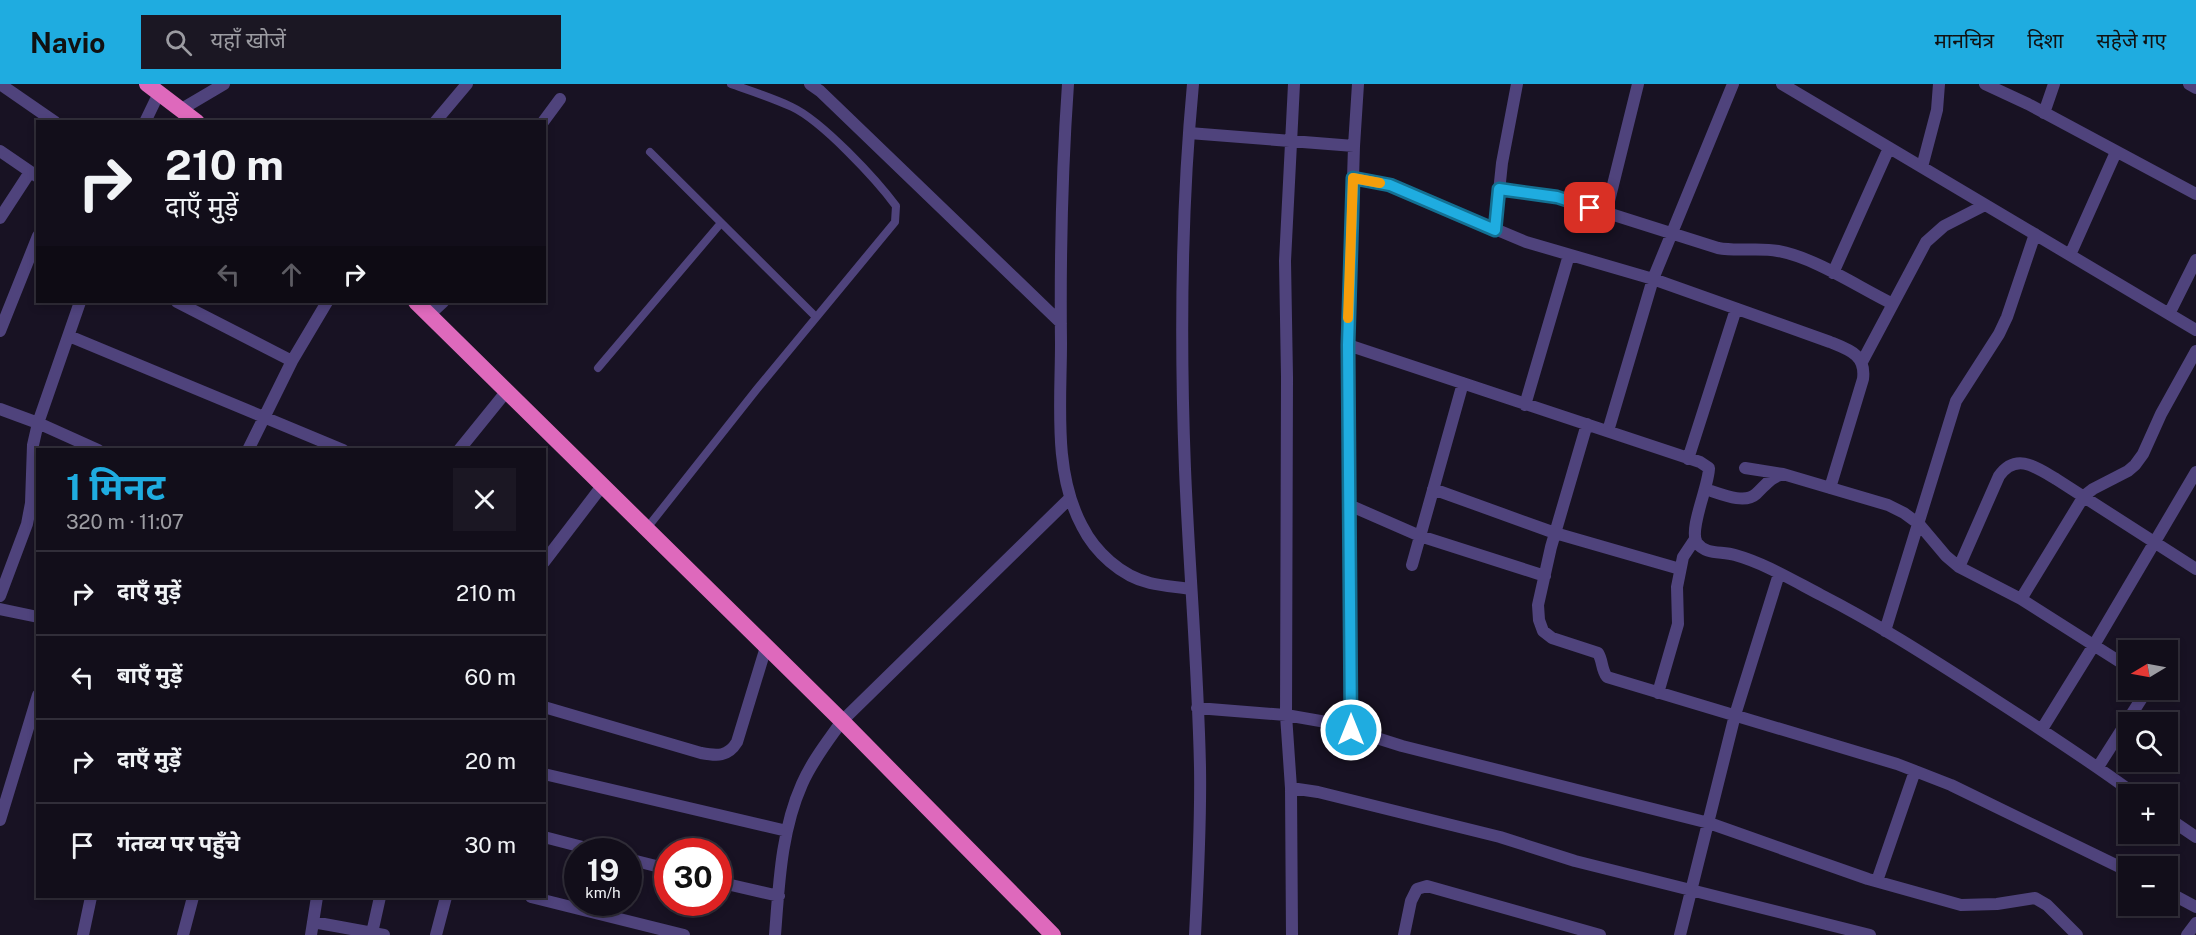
<!DOCTYPE html>
<html lang="hi">
<head>
<meta charset="utf-8">
<style>
	body { margin:0; font-family:"Public Sans","Noto Sans Devanagari",sans-serif; background:#1b1723; color:#f1f3f6; height:100vh; display:flex; flex-direction:column; font-size:22px; white-space:nowrap }
	* { box-sizing:border-box; margin:0 }
	p { font-size:20px; color:#9c9ca2 }
	.icon { flex:none; width:33px; height:33px; fill:none; stroke:currentColor; stroke-width:2; stroke-linecap:round; stroke-linejoin:round }
	.map { position:relative; flex:1; overflow:hidden }
	.side { position:absolute; left:36px; top:364px; width:510px; height:450px; display:flex; flex-direction:column; background:#120e1a; border-radius:0px; box-shadow:0 3px 9px #0003,0 0 0 2px #312e39 }
	.side>* { flex:none }
	.hud { position:absolute; left:36px; top:36px; width:510px; height:183px; border-radius:0px; box-shadow:0 3px 9px #0003,0 0 0 2px #312e39; background:#120e1a; color:#f1f3f6; overflow:hidden }
	.needle { width:39px; rotate:260deg }
	.buttons { position:absolute; left:2118px; top:556px; display:grid; gap:12px }
	.buttons a { display:grid; place-items:center; width:60px; height:60px; border-radius:0px; background:#120e1a; box-shadow:0 3px 9px #0003,0 0 0 2px #312e39; font-size:30px }
	.speed { position:absolute; left:564px; top:754px; display:flex; gap:12px; font-size:30px; font-weight:700; text-align:center }
	.speed>* { display:grid; place-content:center; width:78px; height:78px; border-radius:50%; background:#120e1a; box-shadow:0 3px 9px #0003,0 0 0 2px #312e39; line-height:1 }
	.speed small { font-size:15px; font-weight:400 }
	.speed .limit { border:9px solid #d22; background:#fff; color:#111 }
	.pin { position:absolute; display:grid; place-items:center; width:51px; height:51px; color:#fff; margin:-26px; border-radius:12px; box-shadow:0 3px 9px #0006 }
	.me { position:absolute; width:66px; margin:-33px; rotate:0deg; stroke-linejoin:round; filter:drop-shadow(0 0 4px #0008) }
	.turn { display:flex; align-items:center; gap:21px; height:126px; padding:0 30px; font-size:27px }
	.turn .icon { width:78px; height:78px; stroke-width:2.5 }
	.turn b { display:block; font-size:42px; line-height:51px }
	.lanes { display:flex; align-items:center; height:57px; padding:0 30px; background:#0003; justify-content:center; gap:30px; direction:ltr }
	.lanes .off { opacity:.35 }
	.round { display:grid; place-items:center; flex:none; width:63px; height:63px; border-radius:0px; background:#1b1723 }
	.overview { display:flex; align-items:center; justify-content:space-between; height:102px; padding:0 30px }
	h1 { font-size:36px; font-weight:700; line-height:45px; color:#1face0 }
	ul { padding:0; list-style:none }
	li { display:flex; align-items:center; gap:18px; height:84px; padding:0 30px; border-top:2px solid #312e39 }
	li div { flex:1 }
	li b { display:block; font-size:22px }
	li em { font-style:normal }
	header { display:flex; align-items:center; gap:36px; box-sizing:border-box; height:84px; padding:0 30px; background:#1face0; color:#111 }
	header strong { font-size:28px }
	nav { display:flex; gap:33px; margin-inline-start:auto; font-size:21px }
	.search { width:420px; height:54px; background:#1b1723; display:flex; align-items:center; gap:15px; box-sizing:border-box; padding:0 21px; border-radius:0px; color:#9c9ca2; font-size:22px }
	.map>svg:first-child { display:block }
	.lines { fill:none; stroke-linecap:round; stroke-linejoin:round }
	.service { stroke:#4f437c; stroke-width:8 }
	.minor { stroke:#4f437c; stroke-width:12 }
	.tertiary { stroke:#4f437c; stroke-width:12 }
	.trunk { stroke:#de69bc; stroke-width:16 }
	.route-casing { stroke:#147092; stroke-width:15 }
	.route { stroke:#1face0; stroke-width:10 }
	.slow { stroke:#f59e0b; stroke-width:10 }
</style>
</head>
<body>
<header>
<strong>Navio</strong>
<div class="search"><svg class="icon" aria-label="search" viewBox="0 0 24 24"><circle cx="10" cy="10" r="6"/><path d="M15 15l6 6"/></svg>यहाँ खोजें</div>
<nav><a>मानचित्र</a><a>दिशा</a><a>सहेजे गए</a></nav>
</header>
<div class="map">
<svg width="2196" height="851" viewBox="0 0 2196 851">
	<rect width="100%" height="100%" fill="#181223"/>
	<g class="lines">
		<path class="service" d="M650 68 816 233
			M598 284 721 139
			M647 444 757 305 895 138 896 122C876 95 822 37 792 23 773 14 751 7 731 0"/>
		<path class="minor" d="M0 0 55 38
			M810 0 820 7 1061 239
			M1068 0C1062 86 1060 172 1061 259 1061 319 1053 388 1082 442 1095 468 1121 492 1150 499 1163 502 1177 503 1190 505
			M1193 0C1181 127 1180 257 1185 385 1189 484 1198 584 1200 683 1201 739 1198 795 1195 851
			M1782 0 2196 246
			M1985 0 2028 20 2196 110
			M2189 0 2196 4
			M180 26 224 0
			M2044 29 2054 0
			M145 38 159 9
			M435 38 467 0
			M543 38 560 15
			M1189 49 1354 62
			M0 67 38 93
			M1922 83 1937 26 1939 0
			M1353 94 1390 101 1526 158 1653 195 1830 258C1850 266 1866 271 1863 295L1830 404
			M1499 105 1557 113 1718 164C1738 168 1758 163 1778 167 1816 174 1858 203 1893 220
			M1606 129 1638 0
			M0 134 30 88
			M1495 146 1502 79 1517 0
			M2070 171 2116 68
			M1833 189 1889 64
			M177 218 292 277
			M430 230 443 218
			M2169 230 2196 176
			M0 247 38 152
			M69 252 343 366
			M1348 261 1700 378 1709 384C1709 402 1688 446 1697 459 1706 471 1721 467 1735 471 1764 479 1794 497 1821 511 1874 538 1924 570 1974 602 2028 637 2083 672 2136 711
			M1862 278 1926 158 1944 142 1985 121
			M1525 321 1569 171
			M0 325 38 339 98 366
			M1587 340 1551 463 1538 521 1539 536 1543 547 1552 554 1598 569C1603 577 1601 585 1607 593L1897 680 1951 701 2128 787
			M1608 347 1653 195 1733 0
			M248 366 292 277 327 218
			M459 366 506 308
			M1688 375 1736 225
			M1745 384 1783 390
			M1433 405 1555 449 1680 485
			M1705 405C1719 409 1744 421 1756 410 1766 401 1769 394 1783 390L1888 421 1904 429 1919 440 1946 472 1959 483 2021 515 2128 583
			M1349 421 1420 452 1545 492
			M544 478 602 402
			M1412 481 1463 299
			M1959 483 1999 392C2016 368 2036 383 2056 395L2196 485
			M0 512 27 440 31 419 33 361 38 339 80 218
			M2021 515 2084 412 2093 405 2128 387 2135 381 2143 370 2161 330 2196 267
			M0 525 38 533
			M1885 547 1956 317 1999 250 2007 233 2035 150
			M1658 609 1678 540 1677 503 1683 473 1695 455
			M544 623 701 669C717 672 728 673 737 658L766 563
			M1197 624 1286 631 1326 638 1402 662 1709 739 1868 795 1961 821 1997 820 2035 814 2047 821 2077 851
			M2042 645 2094 561 2196 388
			M1351 646 1348 261 1354 62 1358 0
			M2098 683 2147 606
			M544 690 787 747
			M1291 704 1318 708 1500 753 1575 777 1870 851
			M2168 734 2196 753
			M0 736 38 611
			M544 753 602 768
			M628 775 668 785
			M1877 797 1915 687
			M718 798 779 812
			M2168 808 2196 823
			M531 813 684 851
			M313 838 384 851
			M372 849 380 813
			M83 851 91 813
			M183 851 193 813
			M311 851 317 813
			M436 851 446 813
			M775 851C779 800 781 747 802 700 812 677 828 657 842 637L1070 414
			M1292 851 1291 704 1286 631 1287 293 1285 177 1294 0
			M1404 851 1411 817 1417 805 1427 802 1600 851
			M1680 851 1735 631 1779 490"/>
		<path class="tertiary" d="M2187 851 2196 839"/>
		<path class="trunk" d="M147 0 197 38
			M416 218 842 637 1053 851"/>
	</g>
	<g class="lines">
		<defs>
			<path id="route" d="M1351 646 1348 261 1353 94 1390 101 1495 146 1499 105 1557 113 1590 124"/>
		</defs>
		<use href="#route" class="route-casing"/>
		<use href="#route" class="route"/>
		<path class="slow" d="M1348 234 1353 94 1380 99"/>
	</g>
</svg>
<div class="buttons">
<a><svg class="needle" viewBox="-14 -14 28 28"><path d="M0-13l5 13h-10z" fill="#e53935"/><path d="M0 13l5-13h-10z" fill="#9c9ca2"/></svg></a>
<a><svg class="icon" aria-label="search" viewBox="0 0 24 24"><circle cx="10" cy="10" r="6"/><path d="M15 15l6 6"/></svg></a>
<a>+</a>
<a>−</a>
</div>
<div class="speed"><div>19<small>km/h</small></div><div class="limit">30</div></div>
<div class="pin" style="left:1590px;top:124px;background:#d93025"><svg class="icon" aria-label="arrive" viewBox="0 0 24 24"><path d="M6 21V4h12l-3 4 3 4H6"/></svg></div>
<svg class="me" style="left:1351px;top:646px" viewBox="-20 -20 40 40"><circle r="17" fill="#1face0" stroke="#fff" stroke-width="3"/><path d="M0-11L8 9 0 5-8 9z" fill="#fff"/></svg>
<div class="hud">
<div class="turn"><svg class="icon" aria-label="right" viewBox="0 0 24 24"><path d="M7 20v-9h11M14 6l5 5-5 5"/></svg><div><b>210 m</b>दाएँ मुड़ें</div></div>
<div class="lanes"><svg class="icon off" aria-label="left" viewBox="0 0 24 24"><path d="M17 20v-9H6M10 6l-5 5 5 5"/></svg><svg class="icon off" aria-label="ahead" viewBox="0 0 24 24"><path d="M12 20V5M6 11l6-6 6 6"/></svg><svg class="icon" aria-label="right" viewBox="0 0 24 24"><path d="M7 20v-9h11M14 6l5 5-5 5"/></svg></div>
</div>
<section class="side">
<div class="overview"><div><h1>1 मिनट</h1><p>320 m · 11:07</p></div><a class="round"><svg class="icon" aria-label="close" viewBox="0 0 24 24"><path d="M6 6l12 12M18 6L6 18"/></svg></a></div>
<ul>
<li><svg class="icon" aria-label="right" viewBox="0 0 24 24"><path d="M7 20v-9h11M14 6l5 5-5 5"/></svg><div><b>दाएँ मुड़ें</b></div><em>210 m</em></li>
<li><svg class="icon" aria-label="left" viewBox="0 0 24 24"><path d="M17 20v-9H6M10 6l-5 5 5 5"/></svg><div><b>बाएँ मुड़ें</b></div><em>60 m</em></li>
<li><svg class="icon" aria-label="right" viewBox="0 0 24 24"><path d="M7 20v-9h11M14 6l5 5-5 5"/></svg><div><b>दाएँ मुड़ें</b></div><em>20 m</em></li>
<li><svg class="icon" aria-label="arrive" viewBox="0 0 24 24"><path d="M6 21V4h12l-3 4 3 4H6"/></svg><div><b>गंतव्य पर पहुँचे</b></div><em>30 m</em></li>
</ul>
</section>
</div>
</body>
</html>
